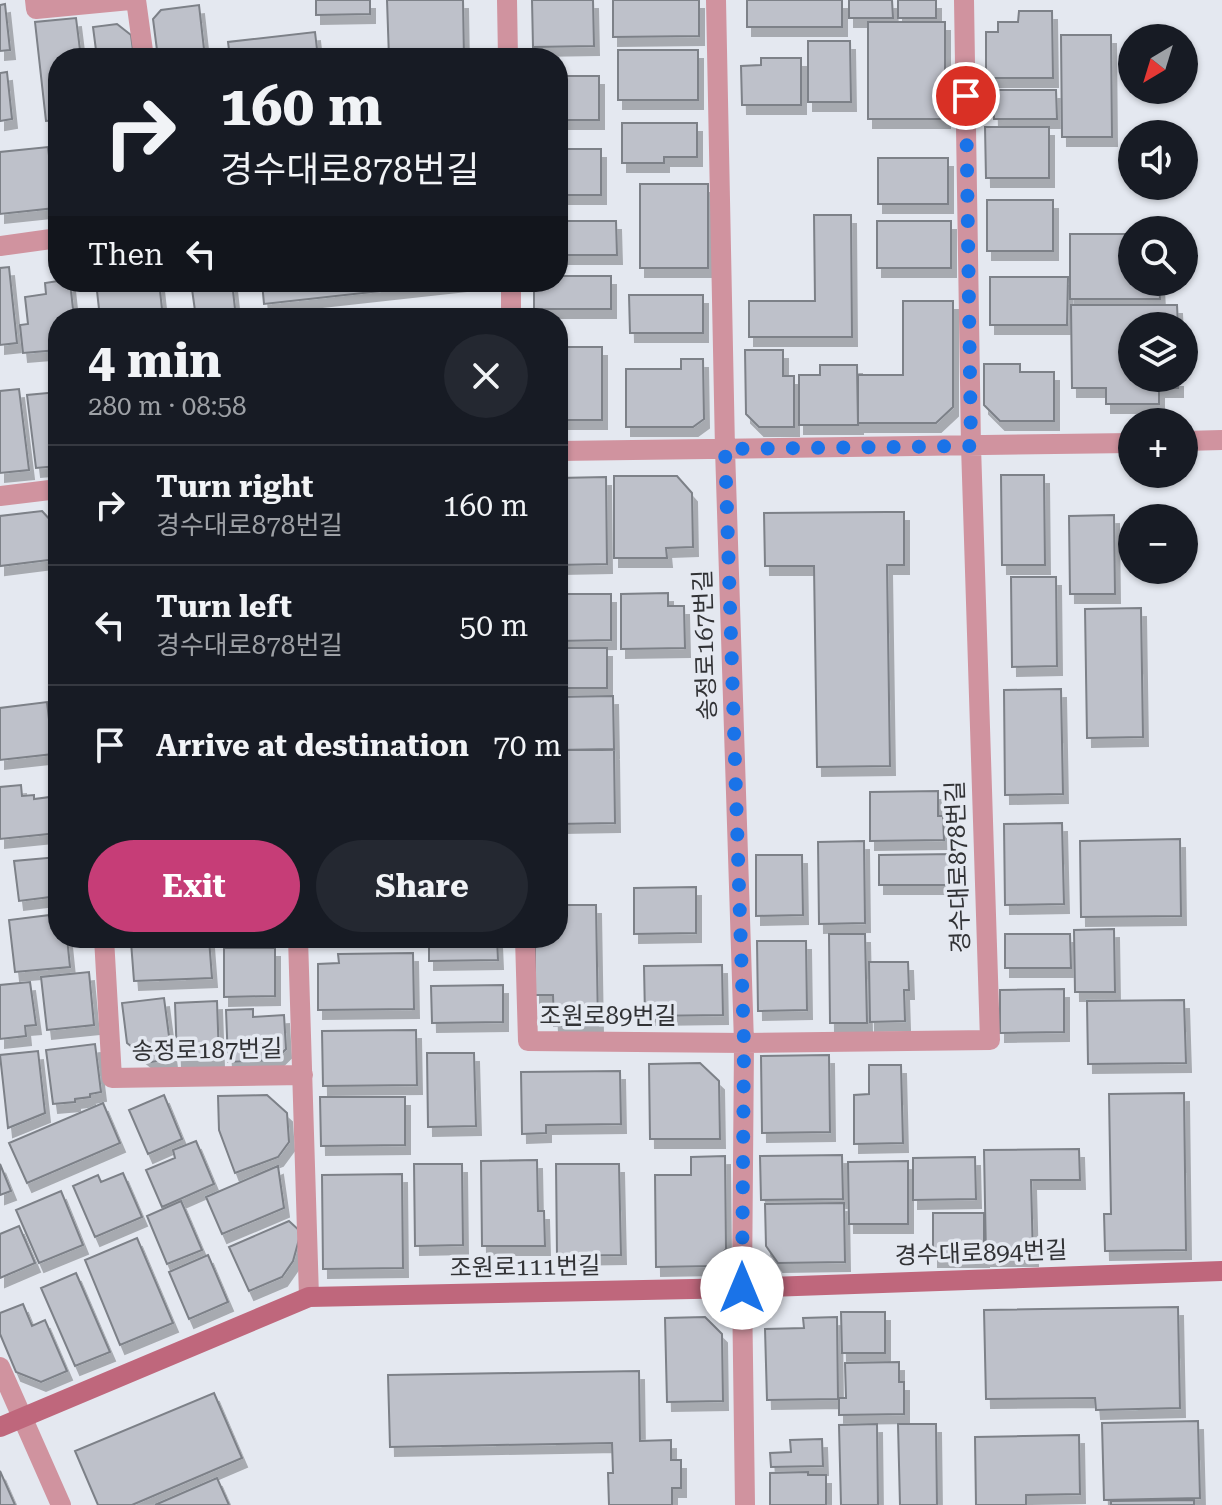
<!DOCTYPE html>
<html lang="en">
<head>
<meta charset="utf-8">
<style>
	body { margin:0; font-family:"Roboto Serif","Noto Sans KR",serif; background:#242831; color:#f1f3f6; height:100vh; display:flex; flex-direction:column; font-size:30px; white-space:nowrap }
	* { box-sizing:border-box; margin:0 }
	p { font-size:26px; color:#9ea1a6 }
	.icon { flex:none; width:44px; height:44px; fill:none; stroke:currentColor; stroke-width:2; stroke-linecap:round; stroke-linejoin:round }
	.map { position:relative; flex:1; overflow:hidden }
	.panel { position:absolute; left:48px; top:308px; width:520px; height:640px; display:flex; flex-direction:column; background:#171b24; border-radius:32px; box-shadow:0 2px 6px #0004 }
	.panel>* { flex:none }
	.banner { position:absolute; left:48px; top:48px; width:520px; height:244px; border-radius:32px; box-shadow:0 2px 6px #0004; background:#171b24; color:#f1f3f6; overflow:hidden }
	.needle { width:52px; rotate:218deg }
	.buttons { position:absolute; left:1118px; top:24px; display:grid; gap:16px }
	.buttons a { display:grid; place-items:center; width:80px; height:80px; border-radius:50%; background:#171b24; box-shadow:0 2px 6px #0004; font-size:40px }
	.pin { position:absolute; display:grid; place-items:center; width:68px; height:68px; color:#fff; margin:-34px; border:4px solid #fff; border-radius:50%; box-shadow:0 2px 8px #0007 }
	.me { position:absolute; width:88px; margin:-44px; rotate:0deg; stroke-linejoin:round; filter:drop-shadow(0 0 6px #0008) }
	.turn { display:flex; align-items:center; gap:28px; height:168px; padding:0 40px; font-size:36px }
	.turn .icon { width:104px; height:104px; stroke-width:2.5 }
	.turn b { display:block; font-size:56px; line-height:68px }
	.then { display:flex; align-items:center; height:76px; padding:0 40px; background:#0003; gap:16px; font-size:30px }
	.round { display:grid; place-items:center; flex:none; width:84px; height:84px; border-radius:42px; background:#242831 }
	.summary { display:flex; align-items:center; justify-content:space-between; height:136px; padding:0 40px }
	h1 { font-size:48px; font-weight:700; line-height:60px }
	.button { display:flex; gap:16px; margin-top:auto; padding:16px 40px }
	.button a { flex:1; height:92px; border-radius:48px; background:#c63d77; color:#fff; font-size:32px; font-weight:700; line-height:92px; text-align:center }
	.button a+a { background:#242831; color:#f1f3f6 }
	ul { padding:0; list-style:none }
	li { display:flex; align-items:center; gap:24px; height:120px; padding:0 40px; border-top:2px solid #363941 }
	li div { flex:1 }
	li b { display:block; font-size:30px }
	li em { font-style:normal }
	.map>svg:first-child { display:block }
	.building { fill:#bec1ca; stroke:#7d8188; stroke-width:2; filter:url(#shadow) }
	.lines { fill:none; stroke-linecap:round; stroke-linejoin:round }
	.street { stroke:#d0939f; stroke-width:20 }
	.secondary { stroke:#bf677c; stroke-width:20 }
	.route { stroke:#1a73e8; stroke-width:14; stroke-dasharray:0 25.2 }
	.labels { text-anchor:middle; stroke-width:7; stroke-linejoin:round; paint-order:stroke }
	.street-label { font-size:24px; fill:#313235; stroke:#e4e8f0 }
</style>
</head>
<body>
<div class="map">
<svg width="1222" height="1505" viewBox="0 0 1222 1505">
	<defs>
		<filter id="shadow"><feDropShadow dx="5" dy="9" stdDeviation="0" flood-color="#0004"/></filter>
	</defs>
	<rect width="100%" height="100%" fill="#e4e8f0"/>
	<path class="building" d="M316 0H370V14L316 15Z
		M387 0H463L464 58H389Z
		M532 0H593L594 46 533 47Z
		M613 0H699V36L613 37Z
		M747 0H842V27H747Z
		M849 0H892L893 18H849Z
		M898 0H936V18H898Z
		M5 4 10 50 0 51V5Z
		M199 5 205 58H158L153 19 161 10Z
		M1019 11H1052L1053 78H986V32H998V22H1018Z
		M76 18 81 58H58V120L46 121 35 22Z
		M868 22H945V119H868Z
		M117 24 131 35 134 58H97L93 27Z
		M315 32 318 58H230L228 42Z
		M1061 35H1111L1112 137H1062Z
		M808 41H850L851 102H808Z
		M618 50H698V100H618Z
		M761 58H801V105H742L741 66 761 65Z
		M7 72 12 119 0 121V73Z
		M558 76H599V120H558Z
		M993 90H1056L1057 119H994Z
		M622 123H697V157H664V163H622Z
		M985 127H1049V178H986Z
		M48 147 55 208 0 214V152Z
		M558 149H601V195H558Z
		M878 158H948V204H878Z
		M640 184H708V268H640Z
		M987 200H1053V251H987Z
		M814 215H851L852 337H749V301H815Z
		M558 221H616L617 255H558Z
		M877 221H951V268H877Z
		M1070 234H1132V282H1159L1160 299H1070Z
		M9 267 17 343 0 345V268Z
		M558 276H611V309H534V282H558Z
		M990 277H1068L1067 325H990Z
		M58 281 70 282 74 318H58V350L23 353 20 325 28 324 25 297 46 294 45 283Z
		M96 282H159L163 318H100Z
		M191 282H232L236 318H196Z
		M262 282H462L264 304Z
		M629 295H703V333H630Z
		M903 301H953V407L936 423H858V375H903Z
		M1071 305H1177L1178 326H1132V378H1178V388H1159V404H1106V388H1072Z
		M494 315V318H421V316Z
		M558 347H602V420H558Z
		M745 350H783V376H794V427H759L746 414Z
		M681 359H703L704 419 693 427H626V369H681Z
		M984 364H1020V372H1054V421H1000L984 405Z
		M820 365H857L858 425H799V375H820Z
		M19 389 29 470 0 473V391Z
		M58 392V466L36 468 27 395Z
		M1001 475H1044L1045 565H1002Z
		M614 476H677L692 493 693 547 666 548 667 558H614Z
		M606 477 607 564 558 565V478Z
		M42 511 53 523 57 559 0 566V516Z
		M886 512H904V565H887L890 766 817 767 814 566H765L764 513Z
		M1114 515 1115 594H1070L1069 516Z
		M1011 577H1056L1057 666 1012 667Z
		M668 593V606H684L685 648 621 649V594Z
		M558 594H611V640L558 641Z
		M1141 608 1143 737 1087 738 1085 609Z
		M558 648H607V688H558Z
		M1061 689 1063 794 1005 795 1004 690Z
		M613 696 614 749 558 750V697Z
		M47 702 53 754 0 760V708Z
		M558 750H614L615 823 558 824Z
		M21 785 22 796 34 795V799L58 796V833L0 839V787Z
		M938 791V816H943L944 840 870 841V792Z
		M1062 823 1064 904 1005 905 1004 824Z
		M1180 839 1181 916 1081 917 1080 841Z
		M864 841 865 923 819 924 818 842Z
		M955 854V885H879V855Z
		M756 855H802L803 915 756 916Z
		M58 857V896L19 901 14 861Z
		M696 887V933L634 934V888Z
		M558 905H596L598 1026H554L553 995H535V938H558Z
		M58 914V938H67L70 967 15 972 9 920Z
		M1114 929 1115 992H1075L1074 930Z
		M829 934H865L867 1023H830Z
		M1005 934H1070L1071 968H1005Z
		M429 938H497L498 960 429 961Z
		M209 939 212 978 134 981 131 942Z
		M757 941H806L807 1010 758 1011Z
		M224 948H275V996L224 997Z
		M413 953 414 1009 318 1010V964L339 963 338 954Z
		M869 962H908L909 990H904L905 1021 870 1022Z
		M722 965 723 1015 645 1016 644 966Z
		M89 972 94 1025 47 1030 41 977Z
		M30 982 36 1025 25 1026 26 1036 0 1039V985Z
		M503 985V1022L432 1023 431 986Z
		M1064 989V1032L1000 1033V990Z
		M164 998 172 1059 151 1062 127 1043 122 1003Z
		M1184 1000 1186 1063 1088 1064 1087 1001Z
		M217 1001 219 1058 177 1059 175 1003Z
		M253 1009V1017L284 1015 286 1049 275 1060 228 1062 226 1010Z
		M416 1030 417 1085 323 1086 322 1031Z
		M95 1044 101 1092 90 1094V1097L75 1099V1102L53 1104 46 1050Z
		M38 1051 45 1113 8 1128 0 1055Z
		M427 1053H474L476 1126 428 1127Z
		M829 1055 830 1132 762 1133 761 1056Z
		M700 1063 719 1081 720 1139H650L649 1064Z
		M869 1065H901L903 1143 854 1144V1095L869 1094Z
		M620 1071 621 1124 546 1125V1133L522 1134 521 1072Z
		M1184 1093 1186 1250 1105 1251 1104 1214H1111L1109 1094Z
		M164 1095 182 1139 148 1154 129 1110Z
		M267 1095 287 1113 289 1142 278 1157 235 1173 219 1130 218 1096Z
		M320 1097H405V1145L321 1146Z
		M103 1103 120 1143 27 1183 9 1143Z
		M196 1141 214 1184 162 1207 146 1170 175 1158 173 1150Z
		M1079 1149 1080 1180H1031L1033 1257H986L984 1150Z
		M842 1155 843 1199 761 1200 760 1156Z
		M725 1156 726 1249 712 1266 656 1267 655 1175H691V1157Z
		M975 1157 976 1199 913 1200V1158Z
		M537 1160 538 1211H544L545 1246H482L481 1161Z
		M908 1161V1224H849L848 1162Z
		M0 1164 11 1191 0 1195Z
		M414 1164H462L463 1245 415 1246Z
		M556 1164H619L621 1255 557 1256Z
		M278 1166 284 1208 222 1234 206 1197Z
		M123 1173 142 1217 95 1237 73 1186 98 1175 101 1182Z
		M402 1174 403 1268 323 1269 322 1175Z
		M61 1191 83 1245 39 1263 16 1210Z
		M181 1201 202 1250 167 1264 147 1216Z
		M844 1203 845 1262 778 1263 766 1246 765 1204Z
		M933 1213H984V1258H933Z
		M289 1221 301 1232 293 1261 282 1277 249 1291 229 1247Z
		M19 1226 35 1263 0 1278V1234Z
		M137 1238 173 1323 120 1345 85 1260Z
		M208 1255 228 1302 189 1319 169 1272Z
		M76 1273 110 1352 75 1366 41 1288Z
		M23 1304 32 1326 45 1320 67 1371 41 1382 16 1372 0 1334V1313Z
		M1178 1307 1180 1408 1096 1410 1095 1398 986 1399 984 1310Z
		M841 1312H885V1353H842Z
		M705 1317 722 1334 723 1401 667 1402 665 1318Z
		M837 1317 838 1399 767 1400 765 1329 804 1328 803 1318Z
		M899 1362V1382H904V1414L839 1415V1398H846L845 1363Z
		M639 1371 640 1441 671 1440V1460H681V1488H672V1505H609L608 1473H613L612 1443 390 1447 388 1375Z
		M214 1393 242 1458 132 1505H98L75 1451Z
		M1198 1421 1200 1498 1104 1500 1102 1423Z
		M877 1424 878 1505H841L839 1425Z
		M898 1424H936L937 1505H900Z
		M1079 1435 1080 1494 1026 1495V1505H976L975 1437Z
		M822 1439 823 1466 771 1467 770 1453 791 1452 790 1440Z
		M0 1471 15 1505H0Z
		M808 1472V1475H826V1505H770V1473Z
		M217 1478 229 1505H155Z
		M1194 1500V1505H1111V1501Z"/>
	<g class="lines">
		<path class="street" d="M35 0 36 9 130 0
			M136 0 144 58
			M507 0 508 58
			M716 0 725 449 744 1043 742 1288 745 1505
			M0 246 58 238
			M511 282V318
			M1184 441 1222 440
			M558 451 1132 443
			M0 496 58 489
			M104 938 112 1078 303 1075
			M298 938 309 1297
			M525 938 528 1041 744 1043 990 1040 971 446 964 0
			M0 1367 61 1505"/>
		<path class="secondary" d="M0 1427 309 1297 742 1288 1222 1271"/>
	</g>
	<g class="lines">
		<path class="route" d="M742 1288 744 1043 725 449 971 446 966 96"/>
	</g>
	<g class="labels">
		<g class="street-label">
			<text transform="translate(705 645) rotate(-92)" y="8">송정로167번길</text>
			<text transform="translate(958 867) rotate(-92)" y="8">경수대로878번길</text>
			<text x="608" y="1024">조원로89번길</text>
			<text transform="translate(207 1050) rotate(-1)" y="8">송정로187번길</text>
			<text transform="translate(981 1253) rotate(-2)" y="8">경수대로894번길</text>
			<text transform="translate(525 1267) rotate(-1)" y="8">조원로111번길</text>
		</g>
	</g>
</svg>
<div class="buttons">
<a><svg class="needle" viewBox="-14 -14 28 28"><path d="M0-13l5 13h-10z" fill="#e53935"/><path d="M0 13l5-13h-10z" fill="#9ea1a6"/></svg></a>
<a><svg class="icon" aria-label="sound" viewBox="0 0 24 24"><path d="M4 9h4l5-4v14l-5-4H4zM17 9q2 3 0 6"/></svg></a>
<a><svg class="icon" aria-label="search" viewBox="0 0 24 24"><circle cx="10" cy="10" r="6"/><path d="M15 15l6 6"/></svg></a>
<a><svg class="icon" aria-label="layers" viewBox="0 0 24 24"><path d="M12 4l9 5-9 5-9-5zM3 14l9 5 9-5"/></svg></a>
<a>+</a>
<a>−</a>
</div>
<div class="pin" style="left:966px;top:96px;background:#d93025"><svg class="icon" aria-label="arrive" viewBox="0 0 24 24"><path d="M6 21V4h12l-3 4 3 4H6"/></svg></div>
<svg class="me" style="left:742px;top:1288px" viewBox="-20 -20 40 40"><circle r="19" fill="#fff"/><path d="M0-13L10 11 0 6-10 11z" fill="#1a73e8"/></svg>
<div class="banner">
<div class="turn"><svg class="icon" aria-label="right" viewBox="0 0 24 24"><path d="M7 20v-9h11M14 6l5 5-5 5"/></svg><div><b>160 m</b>경수대로878번길</div></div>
<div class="then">Then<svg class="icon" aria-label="left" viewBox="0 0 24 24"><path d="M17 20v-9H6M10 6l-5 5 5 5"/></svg></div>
</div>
<section class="panel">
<div class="summary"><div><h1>4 min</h1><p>280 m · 08:58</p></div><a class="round"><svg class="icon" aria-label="close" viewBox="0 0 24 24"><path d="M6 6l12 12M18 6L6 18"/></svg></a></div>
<ul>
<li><svg class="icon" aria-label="right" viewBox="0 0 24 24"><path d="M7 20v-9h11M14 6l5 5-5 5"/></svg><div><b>Turn right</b><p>경수대로878번길</p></div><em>160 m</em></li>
<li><svg class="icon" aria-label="left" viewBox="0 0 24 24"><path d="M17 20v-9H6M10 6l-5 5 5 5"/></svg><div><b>Turn left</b><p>경수대로878번길</p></div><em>50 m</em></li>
<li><svg class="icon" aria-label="arrive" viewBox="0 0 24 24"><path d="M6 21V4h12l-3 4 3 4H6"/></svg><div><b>Arrive at destination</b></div><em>70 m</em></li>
</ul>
<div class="button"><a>Exit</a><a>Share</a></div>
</section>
</div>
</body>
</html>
